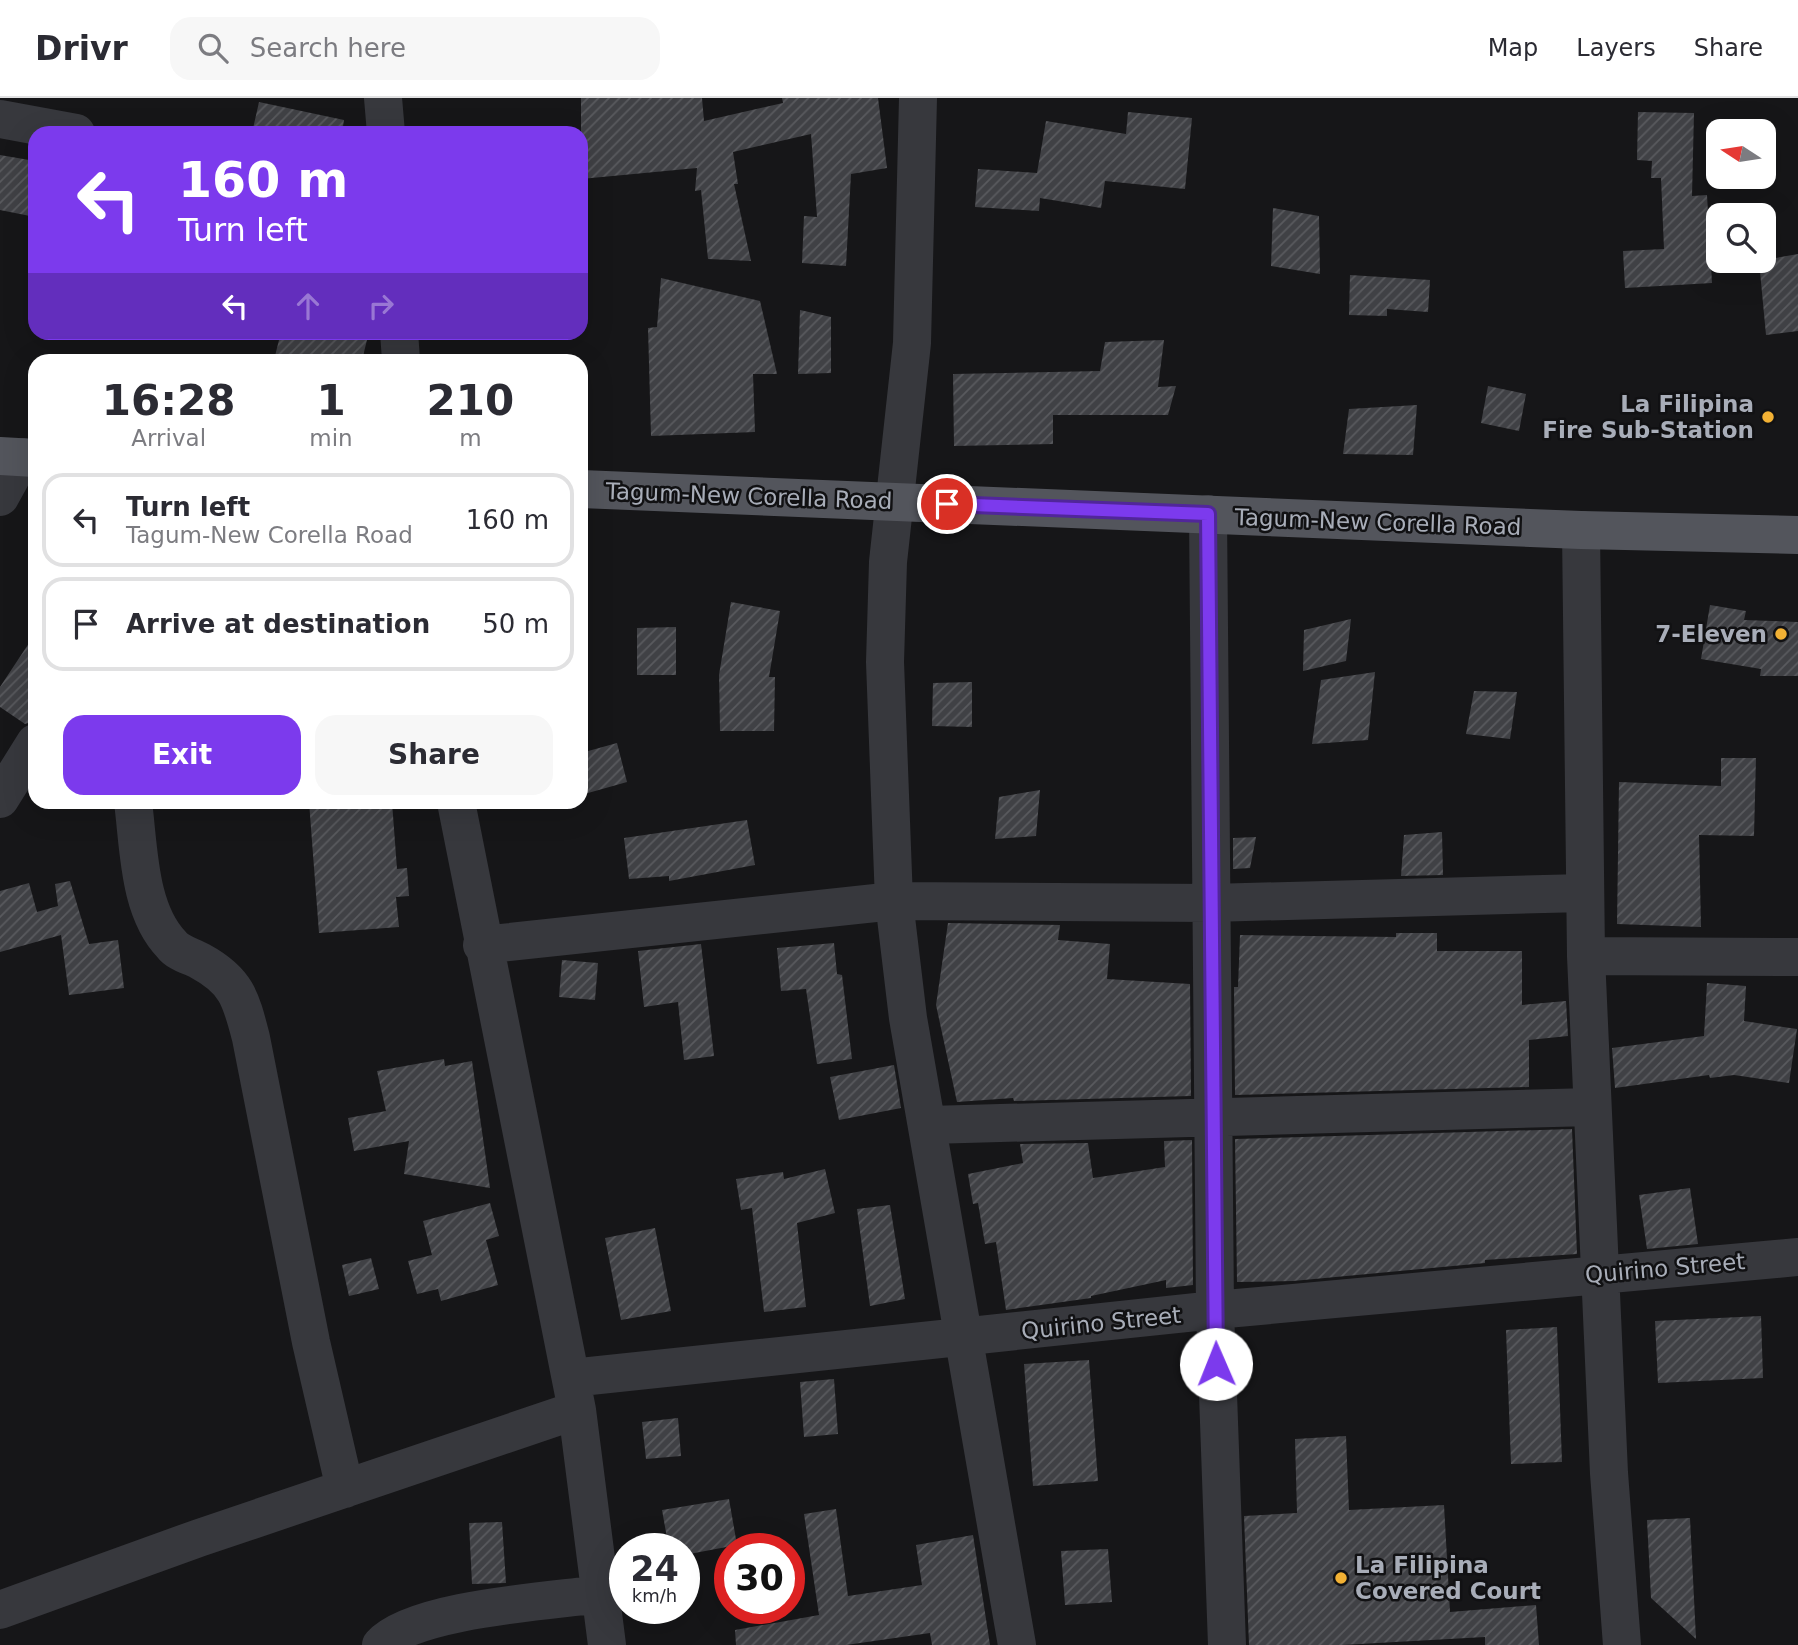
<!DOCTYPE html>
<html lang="en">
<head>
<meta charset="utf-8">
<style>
	body { margin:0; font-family:"DejaVu Sans",sans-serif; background:#f7f7f7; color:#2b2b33; height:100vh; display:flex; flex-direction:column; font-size:26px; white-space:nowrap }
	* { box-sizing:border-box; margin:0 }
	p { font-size:23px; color:#7c7c81 }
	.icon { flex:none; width:38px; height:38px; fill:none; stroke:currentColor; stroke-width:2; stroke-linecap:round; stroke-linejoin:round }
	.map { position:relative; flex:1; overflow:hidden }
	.side { position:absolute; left:28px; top:256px; width:560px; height:455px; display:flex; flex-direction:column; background:#fff; border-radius:21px; box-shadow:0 7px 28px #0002 }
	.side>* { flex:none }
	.banner { position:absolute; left:28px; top:28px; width:560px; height:214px; border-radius:21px; box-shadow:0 7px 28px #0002; background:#7c3aed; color:#fff; overflow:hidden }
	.needle { width:46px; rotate:282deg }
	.fabs { position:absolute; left:1706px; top:21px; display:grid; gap:14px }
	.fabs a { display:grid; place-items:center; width:70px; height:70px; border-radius:14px; background:#fff; box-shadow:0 7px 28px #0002; font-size:35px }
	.speed { position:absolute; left:609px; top:1435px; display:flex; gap:14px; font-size:35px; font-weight:700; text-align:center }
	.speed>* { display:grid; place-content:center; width:91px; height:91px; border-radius:50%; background:#fff; box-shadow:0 7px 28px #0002; line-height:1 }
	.speed small { font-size:18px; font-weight:400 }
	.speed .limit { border:10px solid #d22; background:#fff; color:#111 }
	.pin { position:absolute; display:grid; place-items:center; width:60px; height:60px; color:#fff; margin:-30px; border:4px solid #fff; border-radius:50%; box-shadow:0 2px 7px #0007 }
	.me { position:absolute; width:77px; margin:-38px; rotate:359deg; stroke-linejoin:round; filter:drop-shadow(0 0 5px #0008) }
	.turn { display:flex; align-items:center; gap:24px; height:147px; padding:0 35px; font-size:32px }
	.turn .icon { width:91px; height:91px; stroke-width:2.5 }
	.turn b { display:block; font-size:49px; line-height:60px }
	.lanes { display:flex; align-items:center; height:66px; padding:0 35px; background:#0003; justify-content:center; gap:35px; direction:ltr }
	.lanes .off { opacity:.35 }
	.eta { display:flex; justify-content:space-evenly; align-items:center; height:119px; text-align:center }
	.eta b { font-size:42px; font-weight:600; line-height:49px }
	.cta { display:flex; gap:14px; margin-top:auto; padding:14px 35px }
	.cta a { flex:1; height:80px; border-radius:21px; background:#7c3aed; color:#fff; font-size:28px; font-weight:600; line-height:80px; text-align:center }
	.cta a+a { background:#f7f7f7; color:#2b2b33 }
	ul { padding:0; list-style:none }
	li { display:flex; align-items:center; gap:21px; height:94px; margin:0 14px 10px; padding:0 21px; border:4px solid #e1e1e2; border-radius:21px }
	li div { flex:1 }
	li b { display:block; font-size:26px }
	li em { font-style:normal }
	header { display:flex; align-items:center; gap:42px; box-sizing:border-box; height:98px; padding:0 35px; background:#fff; border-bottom:2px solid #e1e1e2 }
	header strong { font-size:33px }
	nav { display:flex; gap:38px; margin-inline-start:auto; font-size:24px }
	.search { width:490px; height:63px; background:#f7f7f7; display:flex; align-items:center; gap:18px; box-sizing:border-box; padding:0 24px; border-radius:21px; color:#7c7c81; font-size:26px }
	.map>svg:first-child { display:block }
	.building { fill:url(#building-hatch) }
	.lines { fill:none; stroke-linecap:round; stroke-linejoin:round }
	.minor { stroke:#37383d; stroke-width:38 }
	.major { stroke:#53555c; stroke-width:38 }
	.route-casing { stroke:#51269a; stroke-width:18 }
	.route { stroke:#7c3aed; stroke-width:12 }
	.poi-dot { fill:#f2b134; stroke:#111113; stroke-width:2.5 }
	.labels { text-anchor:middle; stroke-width:5; stroke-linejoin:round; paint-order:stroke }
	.poi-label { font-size:23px; font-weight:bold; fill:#a8adb8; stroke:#111113; text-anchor:end }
	.street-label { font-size:23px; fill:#a8adb8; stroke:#111113 }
</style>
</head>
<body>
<header>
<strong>Drivr</strong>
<div class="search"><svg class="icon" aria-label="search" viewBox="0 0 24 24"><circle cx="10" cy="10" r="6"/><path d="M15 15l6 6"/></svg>Search here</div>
<nav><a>Map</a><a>Layers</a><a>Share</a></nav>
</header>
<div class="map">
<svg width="1798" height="1547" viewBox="0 0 1798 1547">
	<defs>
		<pattern id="building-hatch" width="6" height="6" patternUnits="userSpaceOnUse" patternTransform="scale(1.75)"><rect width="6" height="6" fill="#404145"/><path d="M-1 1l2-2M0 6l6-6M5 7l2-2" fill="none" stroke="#595a5e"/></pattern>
	</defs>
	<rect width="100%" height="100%" fill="#161618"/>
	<path class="building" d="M581 0H702L704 23 783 5 782 0H878L887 70 851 76 846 168 802 165 804 118 817 119 811 36 733 54 738 86H734L751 163 708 161 701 92 695 93 697 70 581 81Z
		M259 4 344 22 342 35H252Z
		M1128 14 1192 20 1185 91 1105 83 1101 110 1040 100 1039 113 975 109 978 71 1037 75 1046 23 1126 36Z
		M1638 14 1694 15 1692 98 1707 97 1712 185 1625 190 1623 153 1664 151 1661 80H1651L1652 63 1637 62Z
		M0 57 35 63V119L0 112Z
		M1273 110 1319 118 1320 176 1271 168Z
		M1798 156V233L1766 237 1759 163Z
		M1350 177 1430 182 1428 214 1387 211V218L1349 217Z
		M661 180 760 203 777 276H753L755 334 651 338 648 230 657 229Z
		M800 212 831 219V275L798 276Z
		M281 234H369L362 262H274Z
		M1164 242 1158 289 1176 288 1168 317H1053V346L954 348 953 276 1100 273 1105 244Z
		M1488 288 1526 296 1519 333 1481 325Z
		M1417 307 1413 357 1343 356 1349 311Z
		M731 504 780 513 769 579H775L774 633H720L719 577Z
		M1710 507 1746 513 1744 522 1798 524V578H1760L1761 571 1701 561Z
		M1351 521 1346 563 1303 573 1304 532Z
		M676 529V577H637V530Z
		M35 536V623L25 626 0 609V589Z
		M1375 574 1368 642 1312 646 1321 582Z
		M972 584V629L932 628 933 585Z
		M1474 593 1517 594 1510 641 1466 636Z
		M617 645 627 684 581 697V655Z
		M1721 660H1756L1754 738 1699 737 1701 829 1617 826 1619 684 1721 688Z
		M1040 692 1036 738 995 741 999 699Z
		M309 704H392L397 771 407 770 409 798 396 799 399 829 319 835Z
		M747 722 755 767 669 783V778L629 781 624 740Z
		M1442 734 1443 777 1401 778 1404 737Z
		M1256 739 1250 770 1233 771V740Z
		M70 783 89 846 118 842 124 890 69 897 61 837 0 854V793L29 785 37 814 58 808 55 786Z
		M948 825 1060 827 1058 842 1110 846 1107 881 1190 886 1191 998 1014 1003 1013 1000 957 1004 936 907Z
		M1396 835H1437V853H1522V907L1566 903 1568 938 1529 942V989L1235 997 1234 889H1238L1240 837 1396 839Z
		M834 845 837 876 842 877 852 961 817 966 806 891 781 893 777 850Z
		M701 846 714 958 684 962 678 904 644 909 638 853Z
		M562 862 598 865 595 902 559 899Z
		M1707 885 1746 888 1744 923 1797 931 1789 985 1734 977 1710 980 1709 977 1615 990 1612 950 1704 938Z
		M444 961 445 968 472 963 490 1090 404 1076 409 1043 354 1053 348 1020 386 1013 377 973Z
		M894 967 901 1010 839 1022 830 979Z
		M1572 1031 1577 1156 1485 1162V1165L1293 1183 1237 1184 1235 1041Z
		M1192 1042 1193 1187 1166 1190V1182L1091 1198V1200L1006 1212 996 1144 985 1146 978 1105 973 1106 968 1076 1023 1065 1020 1046 1088 1045 1093 1080 1165 1069 1164 1043Z
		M825 1071 835 1115 797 1125 806 1209 764 1214 752 1110 741 1112 736 1081 783 1074 784 1081Z
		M1690 1090 1698 1146 1647 1151 1639 1097Z
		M490 1105 499 1138 486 1142 498 1187 441 1203 438 1191 417 1196 408 1163 432 1157 423 1123Z
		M890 1107 905 1201 870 1208 857 1111Z
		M655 1130 671 1213 621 1222 605 1140Z
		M371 1160 379 1191 349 1198 342 1167Z
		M1761 1218 1763 1280 1658 1285 1655 1223Z
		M1557 1229 1562 1364 1511 1366 1506 1232Z
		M1089 1262 1098 1383 1033 1388 1024 1266Z
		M834 1281 838 1336 804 1339 800 1284Z
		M678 1320 681 1358 646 1361 642 1324Z
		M1346 1338 1349 1412 1444 1407 1450 1514 1536 1507 1539 1547H1485V1539L1342 1547H1249L1244 1418 1297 1415 1295 1341Z
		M729 1401 737 1447 684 1457V1451H669L662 1412Z
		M836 1411 848 1498 922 1487 916 1447 973 1437 990 1547H932L930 1535 846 1547H736L735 1532 819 1517 804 1416Z
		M1690 1420 1696 1541 1651 1500 1647 1422Z
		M502 1424 506 1485 472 1486 469 1425Z
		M1108 1451 1112 1504 1065 1507 1061 1453Z"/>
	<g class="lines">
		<path class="minor" d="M383 0 386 35
			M918 0 912 245 888 464 885 564 894 803 908 920 1017 1547
			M0 21 76 35
			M399 234 401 262
			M0 399 22 359
			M1208 416 1215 1212 1227 1547
			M1581 432 1586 858 1609 1375 1622 1547
			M0 701 35 645
			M133 704C139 749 138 812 172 847 178 855 191 858 200 863 237 883 241 901 251 940L311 1244 345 1391
			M456 704 577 1312 607 1547
			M482 847 894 803 1211 805 1584 795
			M1586 858 1798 859
			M929 1027 1592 1009
			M571 1280 1215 1212 1798 1159
			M0 1512 199 1440 577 1312
			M381 1547C413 1511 550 1503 601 1496"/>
		<path class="major" d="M0 358 35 360
			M581 391 1581 432 1798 437"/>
	</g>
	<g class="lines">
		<defs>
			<path id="route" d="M947 406 1208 416 1216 1266"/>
		</defs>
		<use href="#route" class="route-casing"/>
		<use href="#route" class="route"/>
	</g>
	<g class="poi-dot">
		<circle cx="1768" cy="319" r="7"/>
		<circle cx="1781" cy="536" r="7"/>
		<circle cx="1341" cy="1480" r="7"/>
	</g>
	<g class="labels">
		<g class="poi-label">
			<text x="1754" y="314">La Filipina<tspan x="1754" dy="26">Fire Sub-Station</tspan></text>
			<text x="1767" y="544">7-Eleven</text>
			<text x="1355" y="1475" text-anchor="start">La Filipina<tspan x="1355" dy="26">Covered Court</tspan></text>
		</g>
		<g class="street-label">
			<text transform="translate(749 398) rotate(2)" y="8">Tagum-New Corella Road</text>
			<text transform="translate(1378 424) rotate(2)" y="8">Tagum-New Corella Road</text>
			<text transform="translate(1665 1170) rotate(-5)" y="8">Quirino Street</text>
			<text transform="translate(1101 1225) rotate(-6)" y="8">Quirino Street</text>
		</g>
	</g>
</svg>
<div class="fabs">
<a><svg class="needle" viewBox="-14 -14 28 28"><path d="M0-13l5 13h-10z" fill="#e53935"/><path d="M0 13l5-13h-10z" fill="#7c7c81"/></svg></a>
<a><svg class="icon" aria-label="search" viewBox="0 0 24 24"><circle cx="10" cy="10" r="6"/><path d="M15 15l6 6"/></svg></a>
</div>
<div class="speed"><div>24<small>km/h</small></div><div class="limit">30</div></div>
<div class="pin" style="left:947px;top:406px;background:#d93025"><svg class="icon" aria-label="arrive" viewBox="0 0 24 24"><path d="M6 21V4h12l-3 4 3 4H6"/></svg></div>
<svg class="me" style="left:1216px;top:1266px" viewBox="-20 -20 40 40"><circle r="19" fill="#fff"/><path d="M0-13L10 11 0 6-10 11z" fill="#7c3aed"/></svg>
<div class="banner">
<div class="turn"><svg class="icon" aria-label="left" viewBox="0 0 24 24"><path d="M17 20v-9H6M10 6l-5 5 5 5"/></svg><div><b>160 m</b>Turn left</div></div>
<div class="lanes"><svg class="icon" aria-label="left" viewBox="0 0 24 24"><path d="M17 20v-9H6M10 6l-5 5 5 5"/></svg><svg class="icon off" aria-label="ahead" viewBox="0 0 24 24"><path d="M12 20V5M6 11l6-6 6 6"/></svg><svg class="icon off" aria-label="right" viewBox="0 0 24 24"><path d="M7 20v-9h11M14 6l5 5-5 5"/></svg></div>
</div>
<section class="side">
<div class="eta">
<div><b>16:28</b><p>Arrival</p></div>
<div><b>1</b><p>min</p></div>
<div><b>210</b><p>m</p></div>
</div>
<ul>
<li><svg class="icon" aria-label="left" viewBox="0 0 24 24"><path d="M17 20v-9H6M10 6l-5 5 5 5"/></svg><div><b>Turn left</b><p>Tagum-New Corella Road</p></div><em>160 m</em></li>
<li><svg class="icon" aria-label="arrive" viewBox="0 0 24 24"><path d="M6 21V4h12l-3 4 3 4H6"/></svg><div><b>Arrive at destination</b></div><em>50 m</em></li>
</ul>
<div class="cta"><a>Exit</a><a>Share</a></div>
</section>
</div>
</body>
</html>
